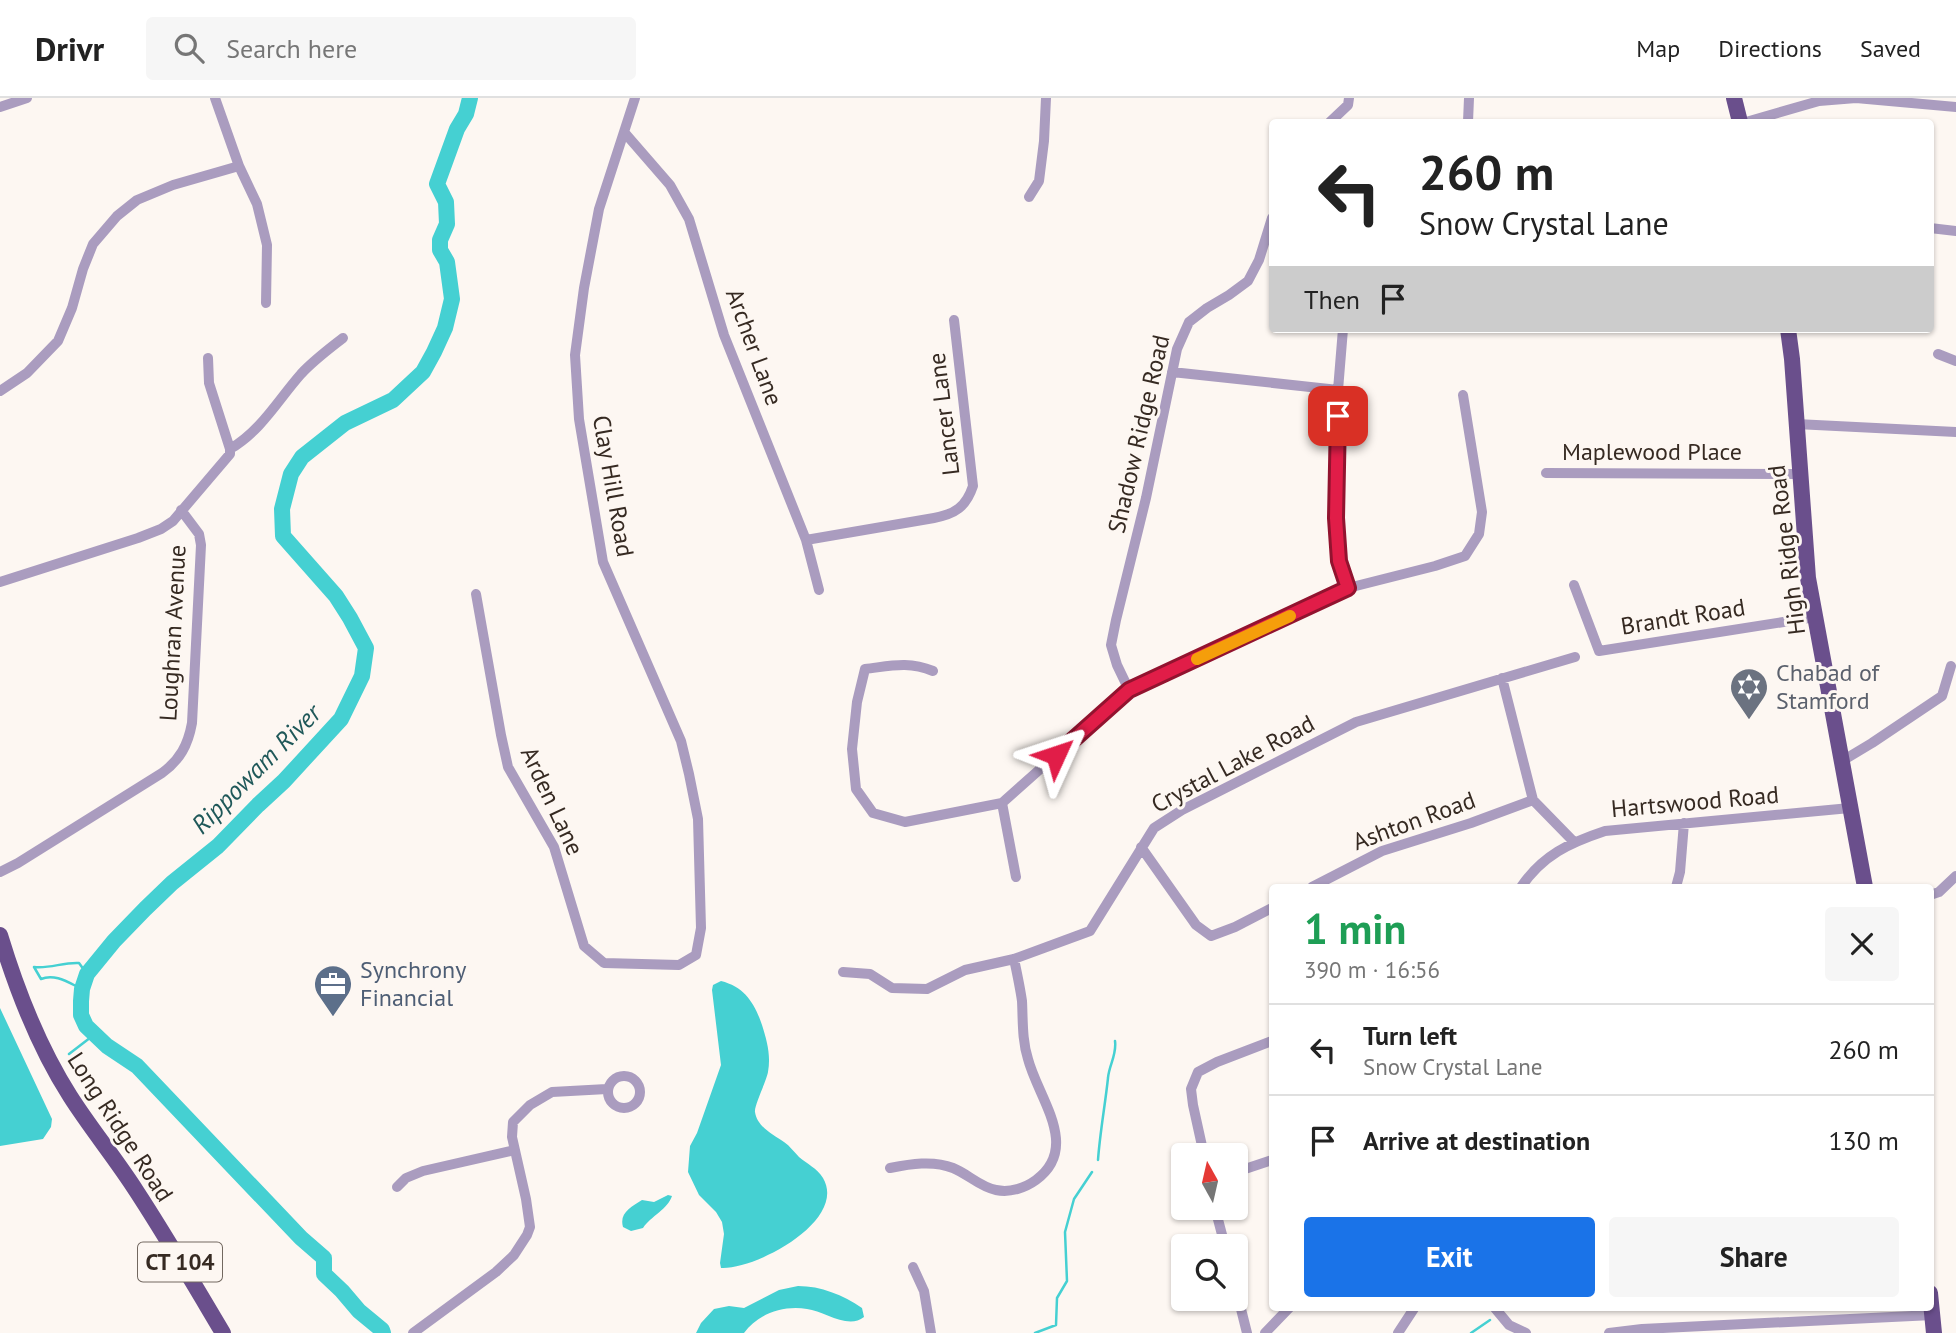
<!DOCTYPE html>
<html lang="en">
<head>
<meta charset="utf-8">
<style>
	body { margin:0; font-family:"PT Sans",sans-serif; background:#f6f6f6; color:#222; height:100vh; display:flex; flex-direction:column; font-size:26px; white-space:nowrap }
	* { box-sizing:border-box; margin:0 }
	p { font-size:23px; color:#767676 }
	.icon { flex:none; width:38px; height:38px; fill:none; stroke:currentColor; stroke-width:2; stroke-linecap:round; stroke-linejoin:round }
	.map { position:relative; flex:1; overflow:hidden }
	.panel { position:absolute; left:1269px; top:786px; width:665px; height:427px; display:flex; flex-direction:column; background:#fff; border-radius:7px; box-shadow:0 2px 5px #0004 }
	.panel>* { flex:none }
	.guide { position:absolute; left:1269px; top:21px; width:665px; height:214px; border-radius:7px; box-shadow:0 2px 5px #0004; background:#fff; color:#222; overflow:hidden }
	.needle { width:46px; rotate:352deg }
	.controls { position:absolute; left:1171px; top:1045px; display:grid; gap:14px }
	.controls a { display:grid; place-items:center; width:77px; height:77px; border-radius:7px; background:#fff; box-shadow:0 2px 5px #0004; font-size:35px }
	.pin { position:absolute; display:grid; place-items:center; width:60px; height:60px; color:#fff; margin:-30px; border-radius:14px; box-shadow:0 4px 10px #0006 }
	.me { position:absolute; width:77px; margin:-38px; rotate:48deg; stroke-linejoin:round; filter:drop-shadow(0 0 5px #0008) }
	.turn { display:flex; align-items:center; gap:24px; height:147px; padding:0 35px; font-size:32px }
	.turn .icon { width:91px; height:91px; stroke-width:2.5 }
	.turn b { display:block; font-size:49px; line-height:60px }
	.then { display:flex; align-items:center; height:66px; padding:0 35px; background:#0003; gap:14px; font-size:26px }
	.round { display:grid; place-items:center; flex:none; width:74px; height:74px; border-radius:7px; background:#f6f6f6 }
	.summary { display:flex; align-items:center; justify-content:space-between; height:119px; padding:0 35px }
	h1 { font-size:42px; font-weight:700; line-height:52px; color:#1e9e55 }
	.action { display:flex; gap:14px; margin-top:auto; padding:14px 35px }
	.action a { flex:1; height:80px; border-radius:7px; background:#1a73e8; color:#fff; font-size:28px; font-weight:700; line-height:80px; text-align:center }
	.action a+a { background:#f6f6f6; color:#222 }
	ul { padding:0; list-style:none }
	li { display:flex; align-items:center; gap:21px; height:91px; padding:0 35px; border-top:2px solid #e0e0e0 }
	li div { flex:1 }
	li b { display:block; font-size:26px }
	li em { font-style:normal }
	header { display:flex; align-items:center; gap:42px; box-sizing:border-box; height:98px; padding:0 35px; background:#fff; border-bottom:2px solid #e0e0e0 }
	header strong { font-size:33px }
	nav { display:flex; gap:38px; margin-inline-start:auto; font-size:24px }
	.search { width:490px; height:63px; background:#f6f6f6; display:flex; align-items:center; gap:18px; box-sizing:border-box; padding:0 24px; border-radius:7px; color:#767676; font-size:26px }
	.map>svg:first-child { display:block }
	.water { fill:#45d0d2 }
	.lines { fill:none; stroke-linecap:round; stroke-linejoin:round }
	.stream { stroke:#45d0d2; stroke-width:2.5 }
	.river { stroke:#45d0d2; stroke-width:16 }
	.street { stroke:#aa9cbf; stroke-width:10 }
	.primary { stroke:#6a4f8c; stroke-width:16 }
	.route-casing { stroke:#92132f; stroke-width:18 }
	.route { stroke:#e11d48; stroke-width:12 }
	.slow { stroke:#f59e0b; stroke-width:12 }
	.labels { text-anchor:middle; stroke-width:6; stroke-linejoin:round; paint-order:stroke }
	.shield { fill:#fdf7f2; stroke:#726860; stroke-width:2 }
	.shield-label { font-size:23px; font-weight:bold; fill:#362a22 }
	.street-label { font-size:24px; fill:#362a22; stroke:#fdf7f2 }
	.worship-label { font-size:24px; fill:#5b616d; stroke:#fdf7f2; text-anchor:start }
	.service-label { font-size:24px; fill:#4e5e75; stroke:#fdf7f2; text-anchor:start }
	.water-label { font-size:26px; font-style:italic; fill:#1f5859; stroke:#fdf7f2 }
</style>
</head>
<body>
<header>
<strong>Drivr</strong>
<div class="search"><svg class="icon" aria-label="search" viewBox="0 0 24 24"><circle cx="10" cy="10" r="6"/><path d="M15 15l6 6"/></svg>Search here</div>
<nav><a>Map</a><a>Directions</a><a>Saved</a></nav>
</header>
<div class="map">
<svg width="1956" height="1235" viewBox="0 0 1956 1235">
	<rect width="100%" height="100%" fill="#fdf7f2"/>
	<path class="water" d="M721 883C745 889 755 906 762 927 767 943 771 957 768 974 766 984 754 1008 755 1014 757 1029 774 1037 784 1044 790 1048 794 1054 799 1059 807 1066 817 1070 823 1080 848 1123 755 1172 721 1170L720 1165 724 1136 722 1124 716 1114 699 1097 688 1074 690 1048 697 1035 721 967 712 892 713 887Z
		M0 910 52 1021 51 1029 43 1041 0 1048Z
		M668 1097 672 1098C668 1111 651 1118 643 1130L631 1133 623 1129C619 1115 631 1109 642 1102L654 1104Z
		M798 1188C821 1188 843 1197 862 1210L864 1219C848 1232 824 1213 807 1211 783 1207 758 1216 744 1235H696L701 1225 714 1211 729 1208 744 1210 779 1192Z"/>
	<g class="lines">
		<path class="stream" d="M34 869C50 871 63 864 79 865L87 876
			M34 869 41 881C55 875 69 885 82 891
			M69 956 95 936
			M1098 1062C1100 1034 1105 1008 1108 980 1109 967 1117 957 1115 943
			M1035 1235 1056 1227 1057 1200 1067 1183 1065 1134 1074 1101 1092 1074
			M1471 1235 1490 1222"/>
		<path class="river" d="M383 1235 382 1232 359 1213 342 1193 324 1176V1160L301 1140 137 968 107 948 86 928 81 917V903L82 891 87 876 114 843 145 811 172 785 218 748 258 707 284 683 341 621 362 578 366 550 350 520 336 498 283 438 282 411 291 376 302 359 345 325 393 302 423 274 434 254 445 230 452 201 447 164 440 152V142L447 126 446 104 437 86 457 31 466 16 470 0"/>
		<path class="street" d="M215 0 239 68 257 106 267 147 266 205
			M0 9 27 0
			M1330 24 1348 7 1349 0
			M1468 24 1469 0
			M1746 24 1819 3 1856 0 1956 9
			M624 34 670 87 689 121 724 237 806 442 819 492
			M1029 99 1039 83 1044 43 1046 0
			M1930 130 1956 133
			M1343 231 1338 292 1336 420 1339 463 1348 490
			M1938 256 1956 263
			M1172 274 1338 292
			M0 293 27 275 58 243 72 210 83 171 93 146 117 118 137 102 173 87 239 68
			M1796 326 1956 334
			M230 351C261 333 278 302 301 276 314 262 329 251 343 240
			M1546 375 1800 376
			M806 442 934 420C955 416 966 409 973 388L954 222
			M0 484 138 440 161 431 173 423 230 356V351L209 285 208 260
			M1574 487 1599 553 1815 519
			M476 496 501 637 508 669 554 749 584 848 604 865 679 867 696 857 701 830 698 721 689 676 681 643 603 464 579 321 575 257 584 190 599 111 635 0
			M933 573C908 563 891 568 865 571L857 604 852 651 856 691 873 715 905 724 1002 705 1129 592 1348 490 1435 468 1465 458 1479 436 1482 414 1463 297
			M1502 580 1533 702 1574 744
			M1129 592 1117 567 1111 547 1116 522 1146 400 1177 251 1189 224 1207 210 1229 197 1248 183 1259 162 1272 120
			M1842 663 1872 645 1942 598 1951 568
			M1002 705 1016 779
			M1141 749 1196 827 1211 838 1235 829 1272 810
			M0 774 18 765 162 675C180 662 188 647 192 625L201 447 199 436 181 412
			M1312 789 1382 753 1471 725 1533 702
			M1521 789C1543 757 1569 745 1605 733L1850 710
			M1676 789 1680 774 1684 725
			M1930 797 1939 794 1956 778
			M843 874 870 876 892 890 927 891 965 872 1014 861 1090 833 1154 730 1182 712 1356 624 1575 559
			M608 994a16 16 0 1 1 32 0a16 16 0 1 1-32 0Z
			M1204 1057 1193 1007 1191 991 1198 974 1217 964 1272 943
			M890 1070C910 1066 933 1062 953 1070 968 1076 980 1089 996 1092 1010 1095 1025 1090 1036 1082 1081 1049 1038 1000 1028 961 1022 942 1023 923 1022 903 1020 889 1017 875 1014 861
			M1236 1074 1272 1062
			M397 1089 406 1080 423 1073 515 1052
			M1215 1110 1225 1148
			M913 1169 924 1193 931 1235
			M1236 1191 1247 1235
			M1494 1209 1509 1227 1526 1235
			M413 1235 496 1174 514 1157 527 1137 530 1129 526 1101 512 1039 513 1024 530 1007 552 994 607 991
			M1265 1235 1290 1209
			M1398 1235 1415 1209
			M1609 1235 1642 1231 1933 1217"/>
		<path class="primary" d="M1734 0 1740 24
			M1788 231 1792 261 1808 480 1865 789
			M0 837C17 893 38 948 70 998 91 1031 116 1061 137 1094 167 1140 195 1188 223 1235
			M1930 1195 1934 1235"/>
	</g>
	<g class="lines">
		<defs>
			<path id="route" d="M1056 657 1129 592 1348 490 1339 463 1336 420 1338 318"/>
		</defs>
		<use href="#route" class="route-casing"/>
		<use href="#route" class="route"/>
		<path class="slow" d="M1197 561 1290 518"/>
	</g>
	<defs>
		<symbol id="synagogue-pin" viewBox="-11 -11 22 30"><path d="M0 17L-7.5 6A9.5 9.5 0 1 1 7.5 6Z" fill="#6b7280" stroke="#fdf7f2"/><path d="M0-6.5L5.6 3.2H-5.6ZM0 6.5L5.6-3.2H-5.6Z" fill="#fff"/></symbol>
		<symbol id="office-pin" viewBox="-11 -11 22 30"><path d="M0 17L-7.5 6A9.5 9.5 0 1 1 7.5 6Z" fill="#5c6f8a" stroke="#fdf7f2"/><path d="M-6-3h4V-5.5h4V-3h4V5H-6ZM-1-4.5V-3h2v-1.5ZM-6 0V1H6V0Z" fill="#fff"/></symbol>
	</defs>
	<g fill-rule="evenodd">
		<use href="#synagogue-pin" x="1727" y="567" width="44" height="60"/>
		<use href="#office-pin" x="311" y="864" width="44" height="60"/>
	</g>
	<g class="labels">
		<rect class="shield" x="138" y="1144.5" width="84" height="39" rx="5"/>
		<g class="shield-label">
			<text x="180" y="1172">CT 104</text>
		</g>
		<g class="street-label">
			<text transform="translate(754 249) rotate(70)" y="8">Archer Lane</text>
			<text transform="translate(944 316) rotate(-97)" y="8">Lancer Lane</text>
			<text transform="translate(1139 336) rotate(-77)" y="8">Shadow Ridge Road</text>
			<text x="1652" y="362">Maplewood Place</text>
			<text transform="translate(613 388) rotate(80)" y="8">Clay Hill Road</text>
			<text transform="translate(1787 452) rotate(-97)" y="8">High Ridge Road</text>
			<text transform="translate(1683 519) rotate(-9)" y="8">Brandt Road</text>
			<text transform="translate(173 535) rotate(-87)" y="8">Loughran Avenue</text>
			<text transform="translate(1233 666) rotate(-28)" y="8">Crystal Lake Road</text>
			<text transform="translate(552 703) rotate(65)" y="8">Arden Lane</text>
			<text transform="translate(1695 704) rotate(-5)" y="8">Hartswood Road</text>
			<text transform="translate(1414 723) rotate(-20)" y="8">Ashton Road</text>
			<text transform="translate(120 1029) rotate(57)" y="8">Long Ridge Road</text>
		</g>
		<g class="worship-label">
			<text x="1776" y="583">Chabad of<tspan x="1776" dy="28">Stamford</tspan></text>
		</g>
		<g class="service-label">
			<text x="360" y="880">Synchrony<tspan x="360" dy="28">Financial</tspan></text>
		</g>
		<g class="water-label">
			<text transform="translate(256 671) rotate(-45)" y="9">Rippowam River</text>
		</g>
	</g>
</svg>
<div class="controls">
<a><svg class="needle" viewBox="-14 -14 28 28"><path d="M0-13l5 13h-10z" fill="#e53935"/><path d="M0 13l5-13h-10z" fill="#767676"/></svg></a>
<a><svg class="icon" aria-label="search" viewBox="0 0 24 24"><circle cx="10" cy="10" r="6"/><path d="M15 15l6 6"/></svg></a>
</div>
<div class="pin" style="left:1338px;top:318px;background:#d93025"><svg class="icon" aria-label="arrive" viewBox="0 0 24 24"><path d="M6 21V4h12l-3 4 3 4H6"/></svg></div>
<svg class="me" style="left:1056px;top:657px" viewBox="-20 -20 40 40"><path d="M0-17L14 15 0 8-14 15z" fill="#e11d48" stroke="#fff" stroke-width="4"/></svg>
<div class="guide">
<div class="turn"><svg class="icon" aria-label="left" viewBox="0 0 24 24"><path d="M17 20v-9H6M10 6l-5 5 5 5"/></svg><div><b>260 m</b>Snow Crystal Lane</div></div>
<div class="then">Then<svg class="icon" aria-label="arrive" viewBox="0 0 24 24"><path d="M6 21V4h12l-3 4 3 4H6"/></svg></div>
</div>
<section class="panel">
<div class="summary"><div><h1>1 min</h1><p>390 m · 16:56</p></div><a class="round"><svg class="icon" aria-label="close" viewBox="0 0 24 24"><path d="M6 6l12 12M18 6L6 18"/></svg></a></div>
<ul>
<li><svg class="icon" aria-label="left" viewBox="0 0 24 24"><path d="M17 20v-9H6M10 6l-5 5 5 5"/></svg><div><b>Turn left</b><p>Snow Crystal Lane</p></div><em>260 m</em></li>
<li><svg class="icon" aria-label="arrive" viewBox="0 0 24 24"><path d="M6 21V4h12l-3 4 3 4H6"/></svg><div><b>Arrive at destination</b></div><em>130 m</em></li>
</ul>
<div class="action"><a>Exit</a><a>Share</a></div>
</section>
</div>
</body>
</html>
